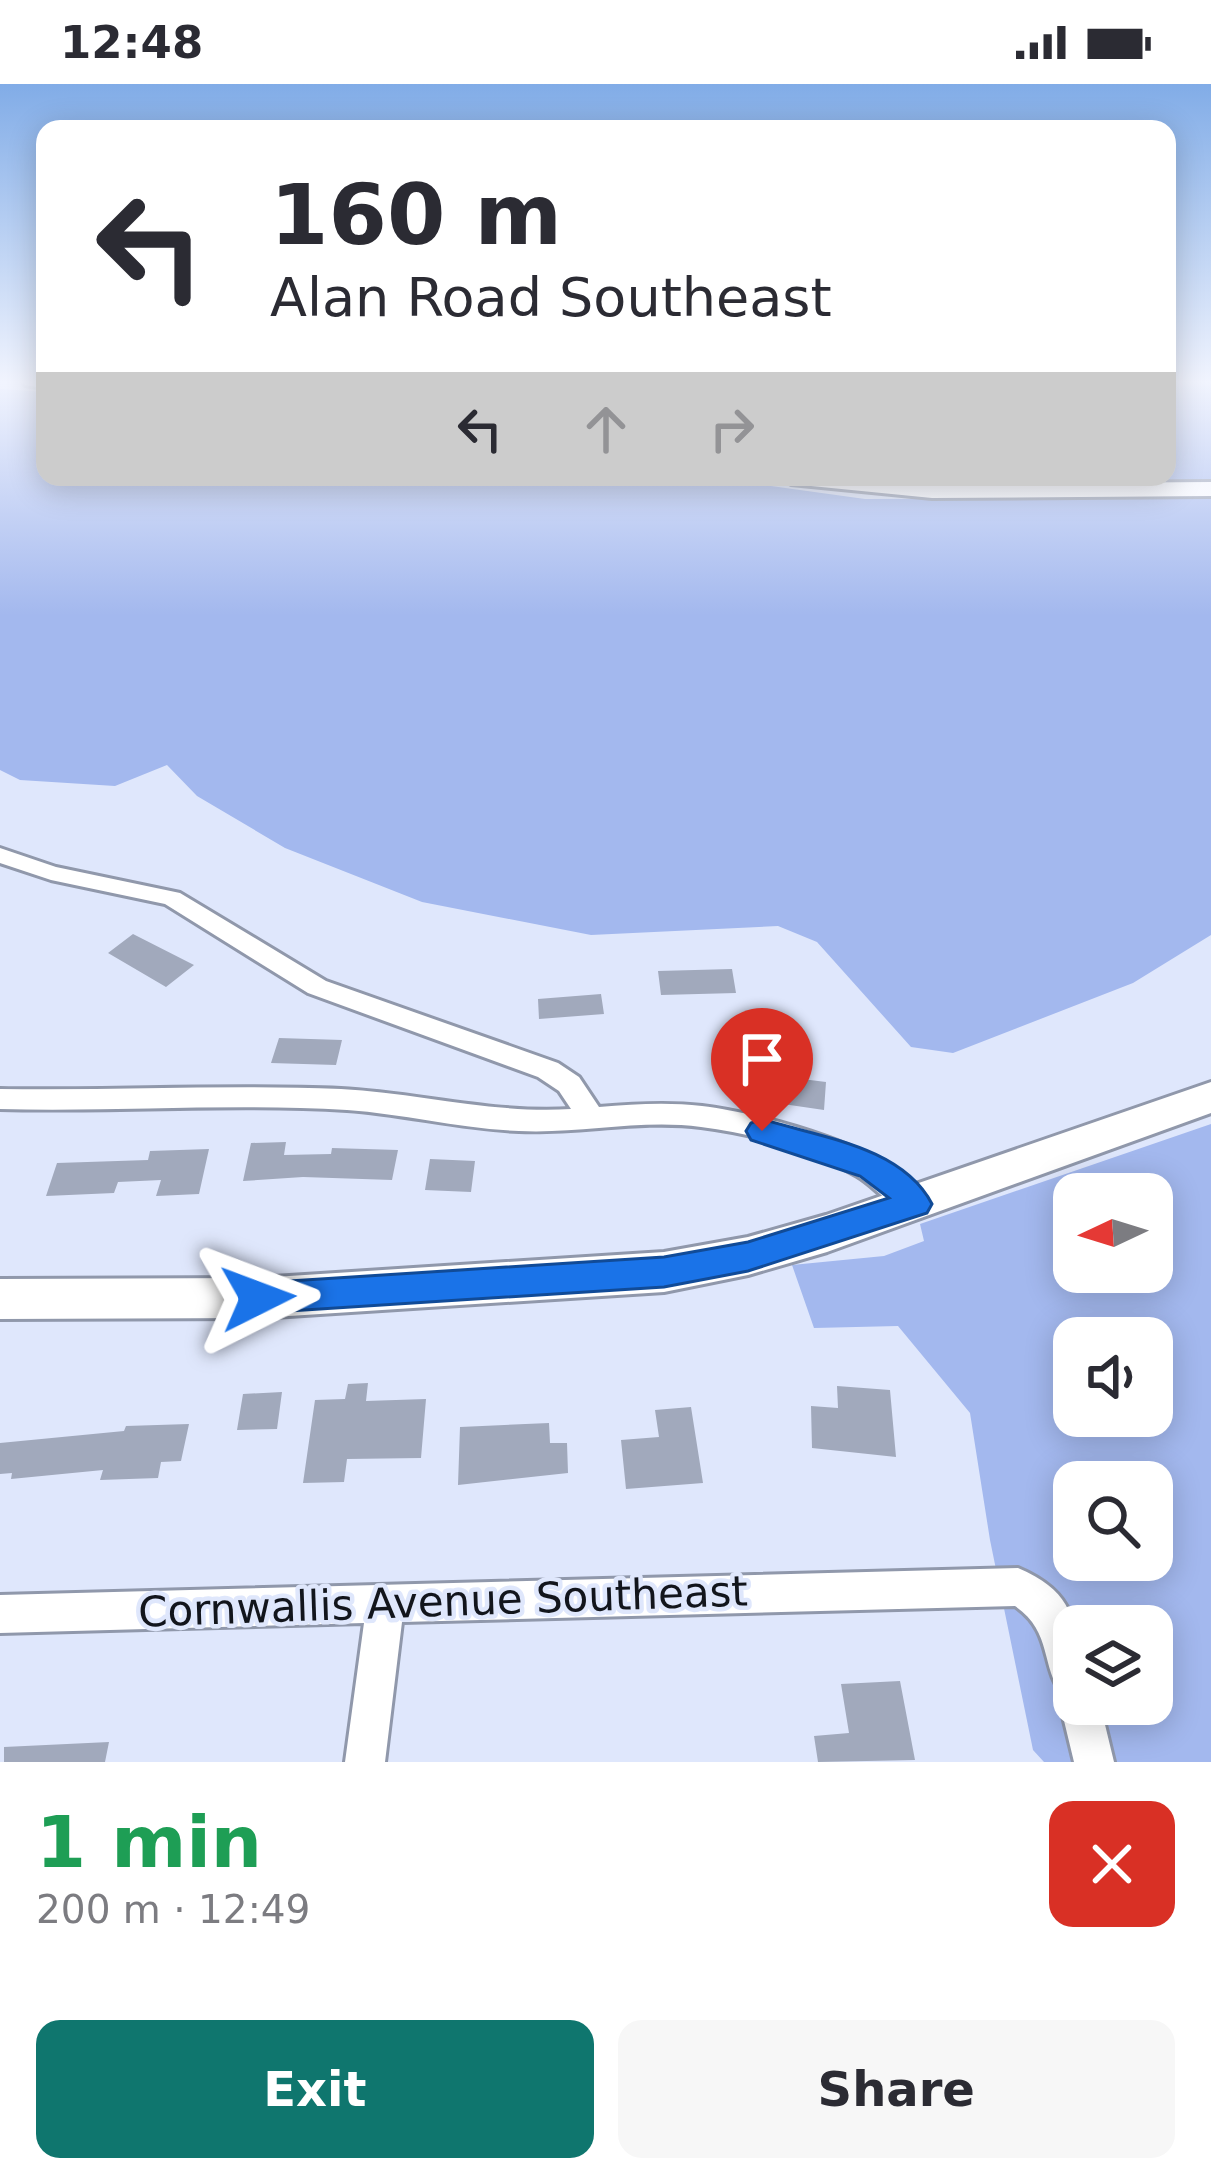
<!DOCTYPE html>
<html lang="en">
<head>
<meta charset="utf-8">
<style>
	body { margin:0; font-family:"DejaVu Sans",sans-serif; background:#f7f7f7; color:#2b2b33; height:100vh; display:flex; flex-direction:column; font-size:45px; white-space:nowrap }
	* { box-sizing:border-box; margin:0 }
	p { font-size:39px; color:#7c7c81 }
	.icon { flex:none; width:66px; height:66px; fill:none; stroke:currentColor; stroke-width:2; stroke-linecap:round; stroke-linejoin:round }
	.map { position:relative; height:1678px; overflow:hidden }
	.side { display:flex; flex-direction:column; background:#fff; flex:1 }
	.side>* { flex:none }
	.hud { position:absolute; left:36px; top:36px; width:1140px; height:366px; border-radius:24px; box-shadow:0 6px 30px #0003; background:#fff; color:#2b2b33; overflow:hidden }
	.needle { width:78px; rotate:266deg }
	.buttons { position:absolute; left:1053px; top:1089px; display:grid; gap:24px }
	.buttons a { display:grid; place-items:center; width:120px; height:120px; border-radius:24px; background:#fff; box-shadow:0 6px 30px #0003; font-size:60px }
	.pin { position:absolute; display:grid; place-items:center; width:102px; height:102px; color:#fff; margin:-123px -51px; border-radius:50% 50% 50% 0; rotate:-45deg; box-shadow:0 0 12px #0007 }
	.pin .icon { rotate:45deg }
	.me { position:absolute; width:132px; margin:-66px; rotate:87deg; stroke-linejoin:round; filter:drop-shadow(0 0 9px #0008) }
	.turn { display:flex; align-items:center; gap:42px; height:252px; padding:0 36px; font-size:54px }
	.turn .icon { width:156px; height:156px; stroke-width:2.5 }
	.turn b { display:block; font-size:84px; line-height:102px }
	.lanes { display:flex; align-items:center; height:114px; padding:0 36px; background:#0003; justify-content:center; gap:60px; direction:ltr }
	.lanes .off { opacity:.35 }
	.round { display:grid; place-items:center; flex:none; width:126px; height:126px; border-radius:24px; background:#f7f7f7 }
	.summary { display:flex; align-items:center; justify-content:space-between; height:204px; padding:0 36px }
	h1 { font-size:72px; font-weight:700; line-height:90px; color:#1e9e55 }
	.button { display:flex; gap:24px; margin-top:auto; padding:24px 36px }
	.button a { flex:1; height:138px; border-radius:24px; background:#0f766e; color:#fff; font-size:48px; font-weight:700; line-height:138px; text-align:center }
	.button a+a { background:#f7f7f7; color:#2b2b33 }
	.status { display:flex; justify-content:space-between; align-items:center; height:84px; padding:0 60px; background:#fff; direction:ltr }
	.status svg { height:33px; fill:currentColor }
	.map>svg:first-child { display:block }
	.green { fill:#a3b8ee; fill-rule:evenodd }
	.building { fill:#a1a9bc }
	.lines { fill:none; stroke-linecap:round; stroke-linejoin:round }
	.street-casing { stroke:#9098ab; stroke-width:6 }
	.secondary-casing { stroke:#9098ab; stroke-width:6 }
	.street { fill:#fff; fill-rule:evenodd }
	.secondary { fill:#fff; fill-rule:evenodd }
	.route { fill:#1a73e8; stroke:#114b97; stroke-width:3 }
	.labels { text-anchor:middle; stroke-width:9; stroke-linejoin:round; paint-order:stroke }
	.near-street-label { font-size:42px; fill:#12151c; stroke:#dfe7fc }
</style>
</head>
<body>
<div class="status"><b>12:48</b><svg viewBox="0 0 49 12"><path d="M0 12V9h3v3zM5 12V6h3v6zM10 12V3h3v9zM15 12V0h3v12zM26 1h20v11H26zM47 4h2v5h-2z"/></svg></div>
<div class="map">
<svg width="1211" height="1678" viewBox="0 0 1211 1678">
	<rect width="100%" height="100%" fill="#dfe7fc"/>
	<path class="green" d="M1167 297H1211V398L1046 399 990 393H1167Z
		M0 305 45 308V393H707L865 415 1211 414V851L1133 899 953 969 911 963 817 858 778 842 591 851 422 818 285 764 197 712 167 681 115 702 20 696 0 686Z
		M1211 1040V1678H1044L1033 1666 990 1456 970 1329 898 1242 814 1244 792 1181 884 1172 924 1157 920 1140ZM1074 1110H1152V1188H1074ZM1074 1254H1152V1332H1074ZM1074 1398H1152V1476H1074ZM1074 1542H1152V1620H1074Z"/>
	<path class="building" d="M133 850 194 881 166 903 108 869Z
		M732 885 736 909 661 911 658 887Z
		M601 910 604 930 539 935 538 915Z
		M279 954 342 956 336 981 271 979Z
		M786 993 826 998 824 1026 783 1020Z
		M286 1058 284 1071 331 1070 332 1064 398 1066 392 1096 303 1093 243 1097 251 1059Z
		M209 1065 199 1110 156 1112 161 1096 118 1098 114 1109 46 1112 57 1079 148 1076 150 1067Z
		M430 1075 475 1077 471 1108 425 1106Z
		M368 1299 366 1317 426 1315 421 1374 347 1375 344 1398 303 1399 315 1316 345 1315 348 1300Z
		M837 1302 890 1306 896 1373 812 1364 811 1322 838 1324Z
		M282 1308 277 1345 237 1346 243 1310Z
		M691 1323 703 1399 626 1405 621 1356 659 1353 655 1326Z
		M549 1339 550 1359H567L568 1389 458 1401 460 1343Z
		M189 1340 181 1377 161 1378 158 1394 100 1396 103 1386 11 1395 12 1389 0 1390V1359L124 1347 126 1342Z
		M900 1597 915 1676 818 1678 814 1652 849 1649 841 1600Z
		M109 1658 105 1678H4V1663Z"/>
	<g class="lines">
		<defs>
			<path id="street" d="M0 764 56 783 180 809 326 897 558 979 579 993 599 1023C634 1020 668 1018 702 1022 760 1029 901 1065 930 1120L925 1128C901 1137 878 1104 857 1092 810 1065 755 1050 701 1043 640 1035 580 1050 519 1047 461 1045 405 1030 347 1026 232 1019 115 1028 0 1025V1005C114 1007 228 1000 341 1005 419 1009 493 1030 571 1025L559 1007 538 993 308 909 165 820 51 796 0 779Z
				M1018 1484C1089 1514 1074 1555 1074 1620H1100L1114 1678H1074L1060 1620 1063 1612C1040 1582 1053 1548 1015 1522L402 1538 385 1678H345L364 1539 0 1549V1511Z"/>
			<path id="secondary" d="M22 297H45V304L25 301Z
				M780 393H860L932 400 1211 398V412L932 414 791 400Z
				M1211 998V1029L827 1168 748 1191 664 1208 258 1234 0 1235V1195L258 1194 664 1168 748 1153 826 1131Z"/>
		</defs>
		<use href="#street" class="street-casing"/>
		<use href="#secondary" class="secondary-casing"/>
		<use href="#street" class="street"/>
		<use href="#secondary" class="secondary"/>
	</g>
	<linearGradient id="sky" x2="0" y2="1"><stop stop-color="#81ace7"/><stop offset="0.56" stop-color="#f1f4fe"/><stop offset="1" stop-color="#f1f4fe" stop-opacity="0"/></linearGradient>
	<rect width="1211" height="532" fill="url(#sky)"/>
	<path class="route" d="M762 1035C818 1053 902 1062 932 1120L927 1129 748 1187 664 1203 258 1229 245 1225 240 1214 245 1203 258 1199 664 1173 748 1158 889 1114 860 1092 751 1056 746 1047 751 1039Z"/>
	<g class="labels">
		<g class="near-street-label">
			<text transform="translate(443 1517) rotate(-2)" y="15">Cornwallis Avenue Southeast</text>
		</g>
	</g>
</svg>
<div class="buttons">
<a><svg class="needle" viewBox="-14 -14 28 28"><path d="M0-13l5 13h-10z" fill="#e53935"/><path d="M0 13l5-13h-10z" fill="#7c7c81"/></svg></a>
<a><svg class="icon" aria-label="sound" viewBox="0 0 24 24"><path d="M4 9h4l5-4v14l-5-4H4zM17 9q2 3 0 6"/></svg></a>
<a><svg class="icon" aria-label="search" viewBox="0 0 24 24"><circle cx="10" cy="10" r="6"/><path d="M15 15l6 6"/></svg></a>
<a><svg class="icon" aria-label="layers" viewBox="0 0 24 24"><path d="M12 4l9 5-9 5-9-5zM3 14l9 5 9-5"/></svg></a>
</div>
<div class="pin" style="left:762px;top:1047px;background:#d93025"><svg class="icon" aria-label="arrive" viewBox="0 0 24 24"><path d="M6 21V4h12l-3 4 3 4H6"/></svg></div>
<svg class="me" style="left:258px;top:1214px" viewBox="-20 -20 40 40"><path d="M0-17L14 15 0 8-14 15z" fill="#1a73e8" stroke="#fff" stroke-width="4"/></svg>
<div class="hud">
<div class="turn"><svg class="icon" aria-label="left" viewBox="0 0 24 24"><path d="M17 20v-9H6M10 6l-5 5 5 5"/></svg><div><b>160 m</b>Alan Road Southeast</div></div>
<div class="lanes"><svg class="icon" aria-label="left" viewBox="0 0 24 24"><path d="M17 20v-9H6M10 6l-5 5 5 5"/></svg><svg class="icon off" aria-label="ahead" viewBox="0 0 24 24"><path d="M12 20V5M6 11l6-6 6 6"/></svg><svg class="icon off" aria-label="right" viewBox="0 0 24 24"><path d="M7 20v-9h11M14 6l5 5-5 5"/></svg></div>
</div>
</div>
<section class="side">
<div class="summary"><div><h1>1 min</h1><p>200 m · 12:49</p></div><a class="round" style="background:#d93025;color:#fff"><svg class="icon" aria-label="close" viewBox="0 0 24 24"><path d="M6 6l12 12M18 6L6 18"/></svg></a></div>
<div class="button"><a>Exit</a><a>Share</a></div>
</section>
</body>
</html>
